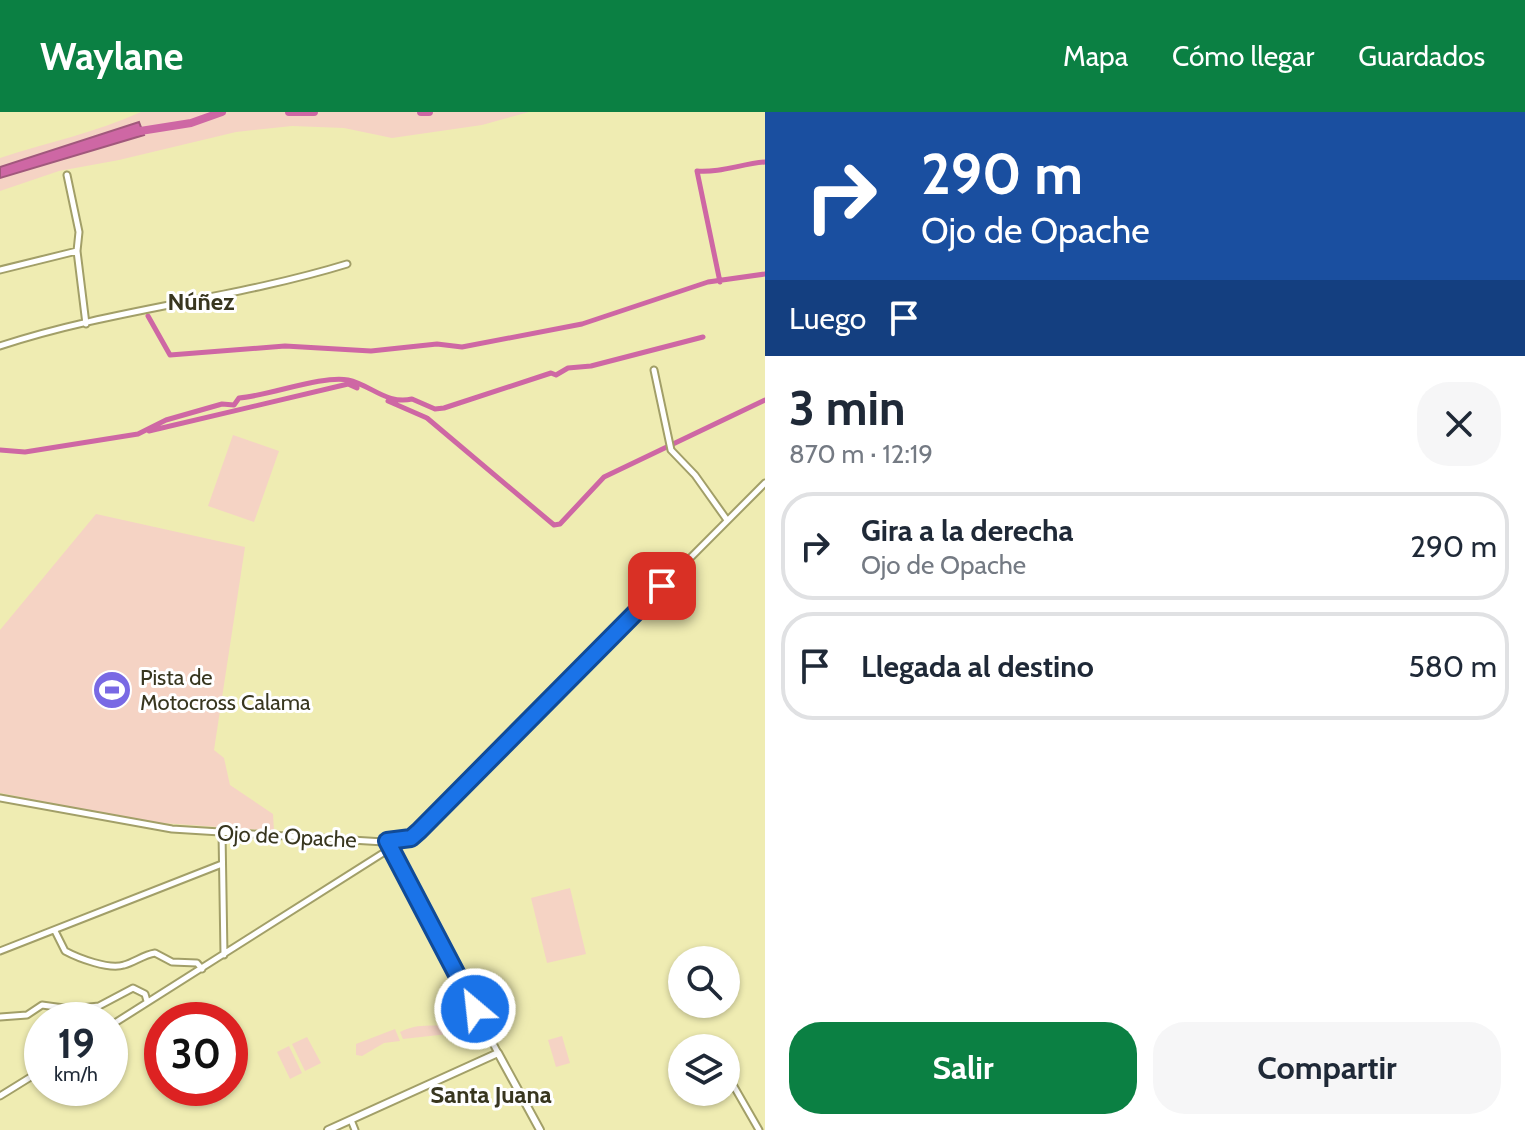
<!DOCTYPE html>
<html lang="es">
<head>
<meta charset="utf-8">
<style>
	body { margin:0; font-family:Cabin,sans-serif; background:#f6f6f7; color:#1f2937; height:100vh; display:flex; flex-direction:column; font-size:30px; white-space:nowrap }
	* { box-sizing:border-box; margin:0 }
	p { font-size:26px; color:#747a83 }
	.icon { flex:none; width:44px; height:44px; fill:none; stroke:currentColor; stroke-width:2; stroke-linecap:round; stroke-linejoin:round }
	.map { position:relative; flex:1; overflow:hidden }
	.panel { display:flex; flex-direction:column; background:#fff; width:760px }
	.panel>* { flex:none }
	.banner { background:#1a4fa0; color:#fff; overflow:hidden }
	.controls { position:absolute; left:668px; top:834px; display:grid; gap:16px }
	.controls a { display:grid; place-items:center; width:72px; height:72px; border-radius:50%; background:#fff; box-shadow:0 2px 6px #0004; font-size:40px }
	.speed { position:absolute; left:24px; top:890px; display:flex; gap:16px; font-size:40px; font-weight:700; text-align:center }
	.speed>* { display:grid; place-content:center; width:104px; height:104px; border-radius:50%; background:#fff; box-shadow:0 2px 6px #0004; line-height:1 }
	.speed small { font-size:20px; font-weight:400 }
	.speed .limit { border:12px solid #d22; background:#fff; color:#111 }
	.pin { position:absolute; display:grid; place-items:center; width:68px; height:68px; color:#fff; margin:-34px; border-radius:16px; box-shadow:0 4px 12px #0006 }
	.me { position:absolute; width:88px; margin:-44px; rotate:332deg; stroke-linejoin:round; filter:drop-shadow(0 0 6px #0008) }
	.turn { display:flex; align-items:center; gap:28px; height:168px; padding:0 24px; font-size:36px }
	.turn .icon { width:104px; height:104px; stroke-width:2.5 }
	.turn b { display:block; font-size:56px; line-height:68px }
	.then { display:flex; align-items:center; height:76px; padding:0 24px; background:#0003; gap:16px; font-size:30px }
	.round { display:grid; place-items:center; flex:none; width:84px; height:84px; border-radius:32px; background:#f6f6f7 }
	.summary { display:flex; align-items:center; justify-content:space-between; height:136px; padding:0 24px }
	h1 { font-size:48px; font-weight:800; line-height:60px }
	.button { display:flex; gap:16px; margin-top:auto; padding:16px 24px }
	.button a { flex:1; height:92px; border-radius:32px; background:#0b8043; color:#fff; font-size:32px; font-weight:800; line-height:92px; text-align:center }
	.button a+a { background:#f6f6f7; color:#1f2937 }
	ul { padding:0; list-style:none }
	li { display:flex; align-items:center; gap:24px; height:108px; margin:0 16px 12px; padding:0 8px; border:4px solid #e0e1e3; border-radius:32px }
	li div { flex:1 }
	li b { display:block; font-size:30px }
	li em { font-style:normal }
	header { display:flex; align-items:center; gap:48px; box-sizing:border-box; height:112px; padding:0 40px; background:#0b8043; color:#fff }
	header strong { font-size:38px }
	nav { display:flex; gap:44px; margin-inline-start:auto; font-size:28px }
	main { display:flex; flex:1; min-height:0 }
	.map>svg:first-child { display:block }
	.green { fill:#f5d3c4 }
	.water { fill:#ce67a4; stroke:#a1587c; stroke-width:2 }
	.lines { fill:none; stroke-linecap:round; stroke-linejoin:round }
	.canal { stroke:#ce67a4; stroke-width:5 }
	.river { stroke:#ce67a4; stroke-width:8 }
	.minor-casing { stroke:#a29f68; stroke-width:9 }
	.tertiary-casing { stroke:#a29f68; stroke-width:10 }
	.minor { stroke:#fff; stroke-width:5 }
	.tertiary { stroke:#fff; stroke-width:6 }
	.route-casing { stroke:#114b97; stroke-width:20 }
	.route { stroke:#1a73e8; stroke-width:14 }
	.labels { text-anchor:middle; stroke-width:6; stroke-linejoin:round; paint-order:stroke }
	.poi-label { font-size:22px; fill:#38361f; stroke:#fff; text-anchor:start }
	.street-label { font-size:22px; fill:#38361f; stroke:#fff }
	.neighbourhood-label { font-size:24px; font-weight:bold; fill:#38361f; stroke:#fff }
</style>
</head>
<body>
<header>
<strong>Waylane</strong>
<nav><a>Mapa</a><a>Cómo llegar</a><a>Guardados</a></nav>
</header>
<main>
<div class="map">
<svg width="765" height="1018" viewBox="0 0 765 1018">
	<rect width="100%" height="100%" fill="#efecb2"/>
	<path class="green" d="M141 0H529L482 13 392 26 344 16 292 14 236 20 119 48 59 59 0 79V46C48 30 95 21 141 0Z
		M233 323 279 339 254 410 208 394Z
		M96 402 245 435 214 638 224 646 230 673 273 702 274 719 148 710 0 681V518Z
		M570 776 586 842 547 851 531 786Z
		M474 901 479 910 448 922 403 927 400 920C428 906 442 923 474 901Z
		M395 917 400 929 384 931 362 944 356 943V932Z
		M562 924 570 951 556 955 548 928Z
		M307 925 321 951 305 959 292 932Z
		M289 934 302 961 290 967 277 940Z"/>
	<path class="water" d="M139 10 144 23 0 66V55Z"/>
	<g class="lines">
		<path class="canal" d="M720 170 697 59C720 61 741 52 765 50
			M148 204 170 243 285 234 371 239 437 232 462 235 582 212 708 170 765 162
			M388 289 427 306 554 413 560 412 604 365 765 288
			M149 319 348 272 357 276
			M0 338 25 340 138 322 166 308 222 292 234 293 239 286C268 284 322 263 348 268 371 273 387 293 412 287L435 297 444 296 551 261 556 263 568 256 591 254 703 225"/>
		<path class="river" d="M289 0H314
			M421 0H429
			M134 20 191 11 222 0"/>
		<defs>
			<path id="minor" d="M67 63 79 120 77 139
				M0 158 77 139 86 212
				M0 234C112 197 233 187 347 152
				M654 258 671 338 695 363 727 408
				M0 686 172 717 384 730 411 726 765 371
				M222 720 224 843
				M390 734 498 941
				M55 819 65 839C78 846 109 858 124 853 135 850 143 843 155 841L172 850 197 851 202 857
				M0 839 222 752
				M0 905 27 903 42 893 71 897 99 894 133 876 145 882 147 889
				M110 914 391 736
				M732 971 759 1018
				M0 984 42 958
				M351 1008 355 1018"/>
			<path id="tertiary" d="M328 1018 498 941 540 1018"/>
		</defs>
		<use href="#minor" class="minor-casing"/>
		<use href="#tertiary" class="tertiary-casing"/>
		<use href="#minor" class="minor"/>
		<use href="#tertiary" class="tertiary"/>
	</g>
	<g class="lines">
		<defs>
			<path id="route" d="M475 897 387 729 411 726 419 719 662 474"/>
		</defs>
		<use href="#route" class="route-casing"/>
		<use href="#route" class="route"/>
	</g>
	<defs>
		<symbol id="stadium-disc" viewBox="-11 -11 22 22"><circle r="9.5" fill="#7969e4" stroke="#fff"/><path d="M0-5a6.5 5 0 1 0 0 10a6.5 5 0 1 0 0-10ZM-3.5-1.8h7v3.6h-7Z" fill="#fff"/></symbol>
	</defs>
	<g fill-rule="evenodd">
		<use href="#stadium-disc" x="90" y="556" width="44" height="44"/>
	</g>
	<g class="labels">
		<g class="poi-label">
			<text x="140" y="573">Pista de<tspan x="140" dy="25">Motocross Calama</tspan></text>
		</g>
		<g class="street-label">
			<text transform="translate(287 724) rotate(3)" y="8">Ojo de Opache</text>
		</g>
		<g class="neighbourhood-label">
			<text x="201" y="198">Núñez</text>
			<text x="491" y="991">Santa Juana</text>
		</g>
	</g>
</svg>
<div class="controls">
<a><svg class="icon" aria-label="search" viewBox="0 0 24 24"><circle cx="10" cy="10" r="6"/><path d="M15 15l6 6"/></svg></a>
<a><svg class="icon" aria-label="layers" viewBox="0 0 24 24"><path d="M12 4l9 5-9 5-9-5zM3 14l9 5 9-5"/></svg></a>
</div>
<div class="speed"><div>19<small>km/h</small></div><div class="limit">30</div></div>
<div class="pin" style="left:662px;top:474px;background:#d93025"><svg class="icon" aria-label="arrive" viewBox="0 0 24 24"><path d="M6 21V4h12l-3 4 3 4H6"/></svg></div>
<svg class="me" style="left:475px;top:897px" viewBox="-20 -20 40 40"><circle r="17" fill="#1a73e8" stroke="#fff" stroke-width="3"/><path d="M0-11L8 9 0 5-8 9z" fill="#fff"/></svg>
</div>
<section class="panel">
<div class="banner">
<div class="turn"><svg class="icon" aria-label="right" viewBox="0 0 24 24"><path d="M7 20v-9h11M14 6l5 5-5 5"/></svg><div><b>290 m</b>Ojo de Opache</div></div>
<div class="then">Luego<svg class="icon" aria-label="arrive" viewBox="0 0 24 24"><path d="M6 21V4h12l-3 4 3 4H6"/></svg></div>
</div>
<div class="summary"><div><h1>3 min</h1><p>870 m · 12:19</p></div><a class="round"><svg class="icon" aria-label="close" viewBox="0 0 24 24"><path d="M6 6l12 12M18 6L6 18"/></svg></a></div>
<ul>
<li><svg class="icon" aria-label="right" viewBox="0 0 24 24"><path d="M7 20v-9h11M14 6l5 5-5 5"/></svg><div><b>Gira a la derecha</b><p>Ojo de Opache</p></div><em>290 m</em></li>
<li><svg class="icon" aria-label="arrive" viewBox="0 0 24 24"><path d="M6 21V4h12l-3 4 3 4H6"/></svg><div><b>Llegada al destino</b></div><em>580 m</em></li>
</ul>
<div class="button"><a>Salir</a><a>Compartir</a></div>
</section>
</main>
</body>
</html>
